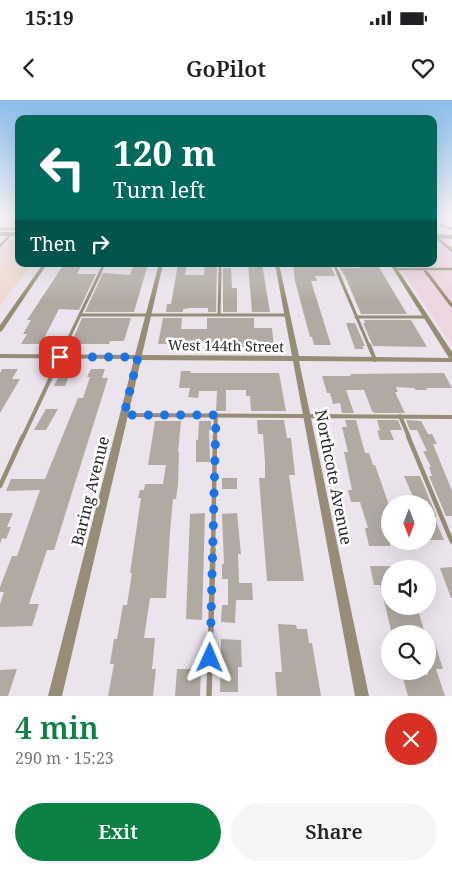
<!DOCTYPE html>
<html lang="en">
<head>
<meta charset="utf-8">
<style>
	body { margin:0; font-family:"Noto Serif",serif; background:#f6f6f6; color:#202124; height:100vh; display:flex; flex-direction:column; font-size:19px; white-space:nowrap }
	* { box-sizing:border-box; margin:0 }
	p { font-size:16px; color:#757577 }
	.icon { flex:none; width:28px; height:28px; fill:none; stroke:currentColor; stroke-width:2; stroke-linecap:round; stroke-linejoin:round }
	.map { position:relative; height:596px; overflow:hidden }
	.sheet { display:flex; flex-direction:column; background:#fff; flex:1 }
	.sheet>* { flex:none }
	.banner { position:absolute; left:15px; top:15px; width:422px; height:152px; border-radius:10px; box-shadow:0 5px 20px #0002; background:#00695c; color:#fff; overflow:hidden }
	.needle { width:32px; rotate:180deg }
	.buttons { position:absolute; left:381px; top:395px; display:grid; gap:10px }
	.buttons a { display:grid; place-items:center; width:55px; height:55px; border-radius:50%; background:#fff; box-shadow:0 5px 20px #0002; font-size:25px }
	.pin { position:absolute; display:grid; place-items:center; width:42px; height:42px; color:#fff; margin:-21px; border-radius:10px; box-shadow:0 2px 8px #0006 }
	.me { position:absolute; width:55px; margin:-28px; rotate:1deg; stroke-linejoin:round; filter:drop-shadow(0 0 4px #0008) }
	.turn { display:flex; align-items:center; gap:18px; height:105px; padding:0 15px; font-size:22px }
	.turn .icon { width:65px; height:65px; stroke-width:2.5 }
	.turn b { display:block; font-size:35px; line-height:42px }
	.then { display:flex; align-items:center; height:48px; padding:0 15px; background:#0003; gap:10px; font-size:19px }
	.round { display:grid; place-items:center; flex:none; width:52px; height:52px; border-radius:26px; background:#f6f6f6 }
	.overview { display:flex; align-items:center; justify-content:space-between; height:85px; padding:0 15px }
	h1 { font-size:30px; font-weight:600; line-height:38px; color:#0b8043 }
	.cta { display:flex; gap:10px; margin-top:auto; padding:10px 15px }
	.cta a { flex:1; height:58px; border-radius:30px; background:#0b8043; color:#fff; font-size:20px; font-weight:600; line-height:58px; text-align:center }
	.cta a+a { background:#f6f6f6; color:#202124 }
	.status { display:flex; justify-content:space-between; align-items:center; height:35px; padding:0 25px; background:#fff; direction:ltr }
	.status svg { height:14px; fill:currentColor }
	header { display:flex; justify-content:space-between; align-items:center; height:65px; padding:0 15px; background:#fff; font-size:22px; font-weight:600 }
	.map>svg:first-child { display:block }
	.industrial { fill:#edd5e0 }
	.education { fill:#efd7ce }
	.building { fill:#b1aaa2 }
	.lines { fill:none; stroke-linecap:round; stroke-linejoin:round }
	.service-far4 { stroke:#978c76; stroke-width:2.5 }
	.service-far3 { stroke:#978c76; stroke-width:3 }
	.service-far2 { stroke:#978c76; stroke-width:4 }
	.service-far1 { stroke:#978c76; stroke-width:4.5 }
	.service { stroke:#978c76; stroke-width:5.5 }
	.minor { fill:#978c76; fill-rule:evenodd }
	.tertiary { fill:#978c76; fill-rule:evenodd }
	.rail { stroke:#807c82; stroke-width:2; stroke-dasharray:4.5 2.5; stroke-linecap:butt }
	.route { stroke:#1a73e8; stroke-width:9; stroke-dasharray:0 16.2 }
	.labels { text-anchor:middle; stroke-width:5; stroke-linejoin:round; paint-order:stroke }
	.street-label { font-size:14px; fill:#282629; stroke:#fff }
	.near-street-label { font-size:16px; fill:#282629; stroke:#fff }
</style>
</head>
<body>
<div class="status"><b>15:19</b><svg viewBox="0 0 49 12"><path d="M0 12V9h3v3zM5 12V6h3v6zM10 12V3h3v9zM15 12V0h3v12zM26 1h20v11H26zM47 4h2v5h-2z"/></svg></div>
<header><svg class="icon" aria-label="back" viewBox="0 0 24 24"><path d="M15 5l-7 7 7 7"/></svg>GoPilot<svg class="icon" aria-label="heart" viewBox="0 0 24 24"><path d="M12 20l-8-8c-3-5 5-10 8-4 3-6 11-1 8 4z"/></svg></header>
<div class="map">
<svg width="452" height="596" viewBox="0 0 452 596">
	<rect width="100%" height="100%" fill="#ebe4ed"/>
	<path class="industrial" d="M434 139H452V246L398 164H434Z"/>
	<path class="education" d="M0 139H19V164H32L0 206Z"/>
	<path class="building" d="M64 164H82L77 174H96L79 210 59 209 41 244H21L27 234H23L31 220H27Z
		M134 164H148L134 212H85L103 173 130 175Z
		M178 164H187L185 175H204L205 164H217L216 212H208V208H190L183 209V212H166L167 204H171Z
		M248 164H262L270 212H252Z
		M293 164H330L335 176H315L317 181H311L331 245H314L312 237H310L295 181Z
		M358 164H377L407 214H361L345 176 339 167 360 168Z
		M223 168H231L232 188H237V212H223Z
		M82 218H131L124 241H110L109 244H71Z
		M163 218H182L181 229H207V218H254V228H272L274 248 235 247V242H216V246H206V243L158 244Z
		M364 220H411L427 247 373 246 363 223H365Z
		M346 223H355L365 246H362L364 249H355Z
		M2 269H18L12 279H20L0 313V273Z
		M59 269H72L65 286H54L58 278H55Z
		M91 269H105L102 278H108L54 450H47L29 504H39L32 526 0 527V504L4 492H0V487L12 456H17L40 390 6 391 11 379H45L78 298H83L90 277H87Z
		M181 271H191L190 273H279L286 311H251L250 296H246V290H226V311H216L217 291H199L198 298 188 297 190 288H179Z
		M444 273 452 288H426L427 290H416L414 288 396 287 398 292H395L405 313H374L372 311 364 290H346L354 313H342L340 303 333 304 330 293H327L322 276H351L350 274Z
		M46 309H58L46 330H34Z
		M257 320H284L287 338H291L295 375H289L304 481H267L259 378H265V362L263 334H258Z
		M345 320H356L365 353H369L373 365H375L390 408V446H369L365 428H368L360 402H351L348 390H352L344 352H348L342 327H347Z
		M377 320H398L402 330H390L394 340H380L377 330 380 331Z
		M406 320 421 321 428 334H432L437 344H433L452 391V416H446L429 376H432L429 367H431L423 351H427L417 330H410Z
		M155 321H181L178 352H179L178 384 176 399H173L170 432 166 498H150L144 538H155L152 569H156L153 596H108L114 564H110L114 539H117L123 505H127L132 473H130L141 398H138L140 390H144L145 384H163L166 365H148Z
		M199 321H211V330H209L210 362H196V340H198Z
		M404 376H420L437 417H435L437 424 444 440H428V401H415Z
		M222 378H237V389H222Z
		M0 413H13L7 427H11L6 439 2 438 0 444Z
		M205 413 202 520 186 519 190 414Z
		M237 413 241 454H238L239 483H252L253 500H236L235 523 221 522 222 505H228V479H222V464H224L222 414Z
		M370 466H390V506H417L425 534H392L380 485H374Z
		M452 467V498H451L440 468Z
		M278 524 296 525 297 529H307L309 543H312L321 596H277L275 572H282Z
		M221 539 241 540 242 567H238V592H220Z
		M435 544 443 569H436L445 596H408L402 575H428V545Z
		M17 569 8 596H0V570Z
		M177 569H201L200 596H175Z"/>
	<g class="lines">
		<path class="service-far4" d="M0 129H19
			M435 136 452 151
			M0 146 11 134
			M334 164 339 175
			M395 169H424
			M99 175 104 164
			M220 175V164
			M428 175 424 169H452"/>
		<path class="service-far3" d="M338 173 369 246
			M427 173 452 206
			M80 215H287
			M219 215 220 173
			M356 217H426
			M65 246 100 173"/>
		<path class="service-far2" d="M369 245 375 260
			M124 315 452 317
			M400 316 409 337
			M23 337 66 245
			M215 337 216 315"/>
		<path class="service-far1" d="M408 336 452 442
			M0 386 23 336
			M213 452 215 336"/>
		<path class="service" d="M209 596 213 450"/>
		<path class="minor" d="M43 164H47L2 231 0 232V225Z
			M159 164H163L142 255 292 256 275 164H279L299 256 449 258 390 164H394L452 252V262L299 261 369 596H355L293 261 141 260 62 596H48L134 259 0 258V254L135 255Z"/>
		<path class="tertiary" d="M0 132H19V136H0Z
			M434 134 452 135V139L434 138Z"/>
		<path class="rail" d="M434 123 452 129"/>
	</g>
	<linearGradient id="sky" x2="0" y2="1"><stop stop-color="#88beeb"/><stop offset="0.58" stop-color="#f6f3f7"/><stop offset="1" stop-color="#f6f3f7" stop-opacity="0"/></linearGradient>
	<rect width="452" height="201" fill="url(#sky)"/>
	<g class="lines">
		<path class="route" d="M60 257H138L124 315H216L210 558"/>
	</g>
	<g class="labels">
		<g class="street-label">
			<text transform="translate(226 246) rotate(1)" y="5">West 144th Street</text>
		</g>
		<g class="near-street-label">
			<text transform="translate(334 377) rotate(79)" y="6">Northcote Avenue</text>
			<text transform="translate(90 391) rotate(-76)" y="6">Baring Avenue</text>
		</g>
	</g>
</svg>
<div class="buttons">
<a><svg class="needle" viewBox="-14 -14 28 28"><path d="M0-13l5 13h-10z" fill="#e53935"/><path d="M0 13l5-13h-10z" fill="#757577"/></svg></a>
<a><svg class="icon" aria-label="sound" viewBox="0 0 24 24"><path d="M4 9h4l5-4v14l-5-4H4zM17 9q2 3 0 6"/></svg></a>
<a><svg class="icon" aria-label="search" viewBox="0 0 24 24"><circle cx="10" cy="10" r="6"/><path d="M15 15l6 6"/></svg></a>
</div>
<div class="pin" style="left:60px;top:257px;background:#d93025"><svg class="icon" aria-label="arrive" viewBox="0 0 24 24"><path d="M6 21V4h12l-3 4 3 4H6"/></svg></div>
<svg class="me" style="left:210px;top:558px" viewBox="-20 -20 40 40"><path d="M0-17L14 15 0 8-14 15z" fill="#1a73e8" stroke="#fff" stroke-width="4"/></svg>
<div class="banner">
<div class="turn"><svg class="icon" aria-label="left" viewBox="0 0 24 24"><path d="M17 20v-9H6M10 6l-5 5 5 5"/></svg><div><b>120 m</b>Turn left</div></div>
<div class="then">Then<svg class="icon" aria-label="right" viewBox="0 0 24 24"><path d="M7 20v-9h11M14 6l5 5-5 5"/></svg></div>
</div>
</div>
<section class="sheet">
<div class="overview"><div><h1>4 min</h1><p>290 m · 15:23</p></div><a class="round" style="background:#d93025;color:#fff"><svg class="icon" aria-label="close" viewBox="0 0 24 24"><path d="M6 6l12 12M18 6L6 18"/></svg></a></div>
<div class="cta"><a>Exit</a><a>Share</a></div>
</section>
</body>
</html>
